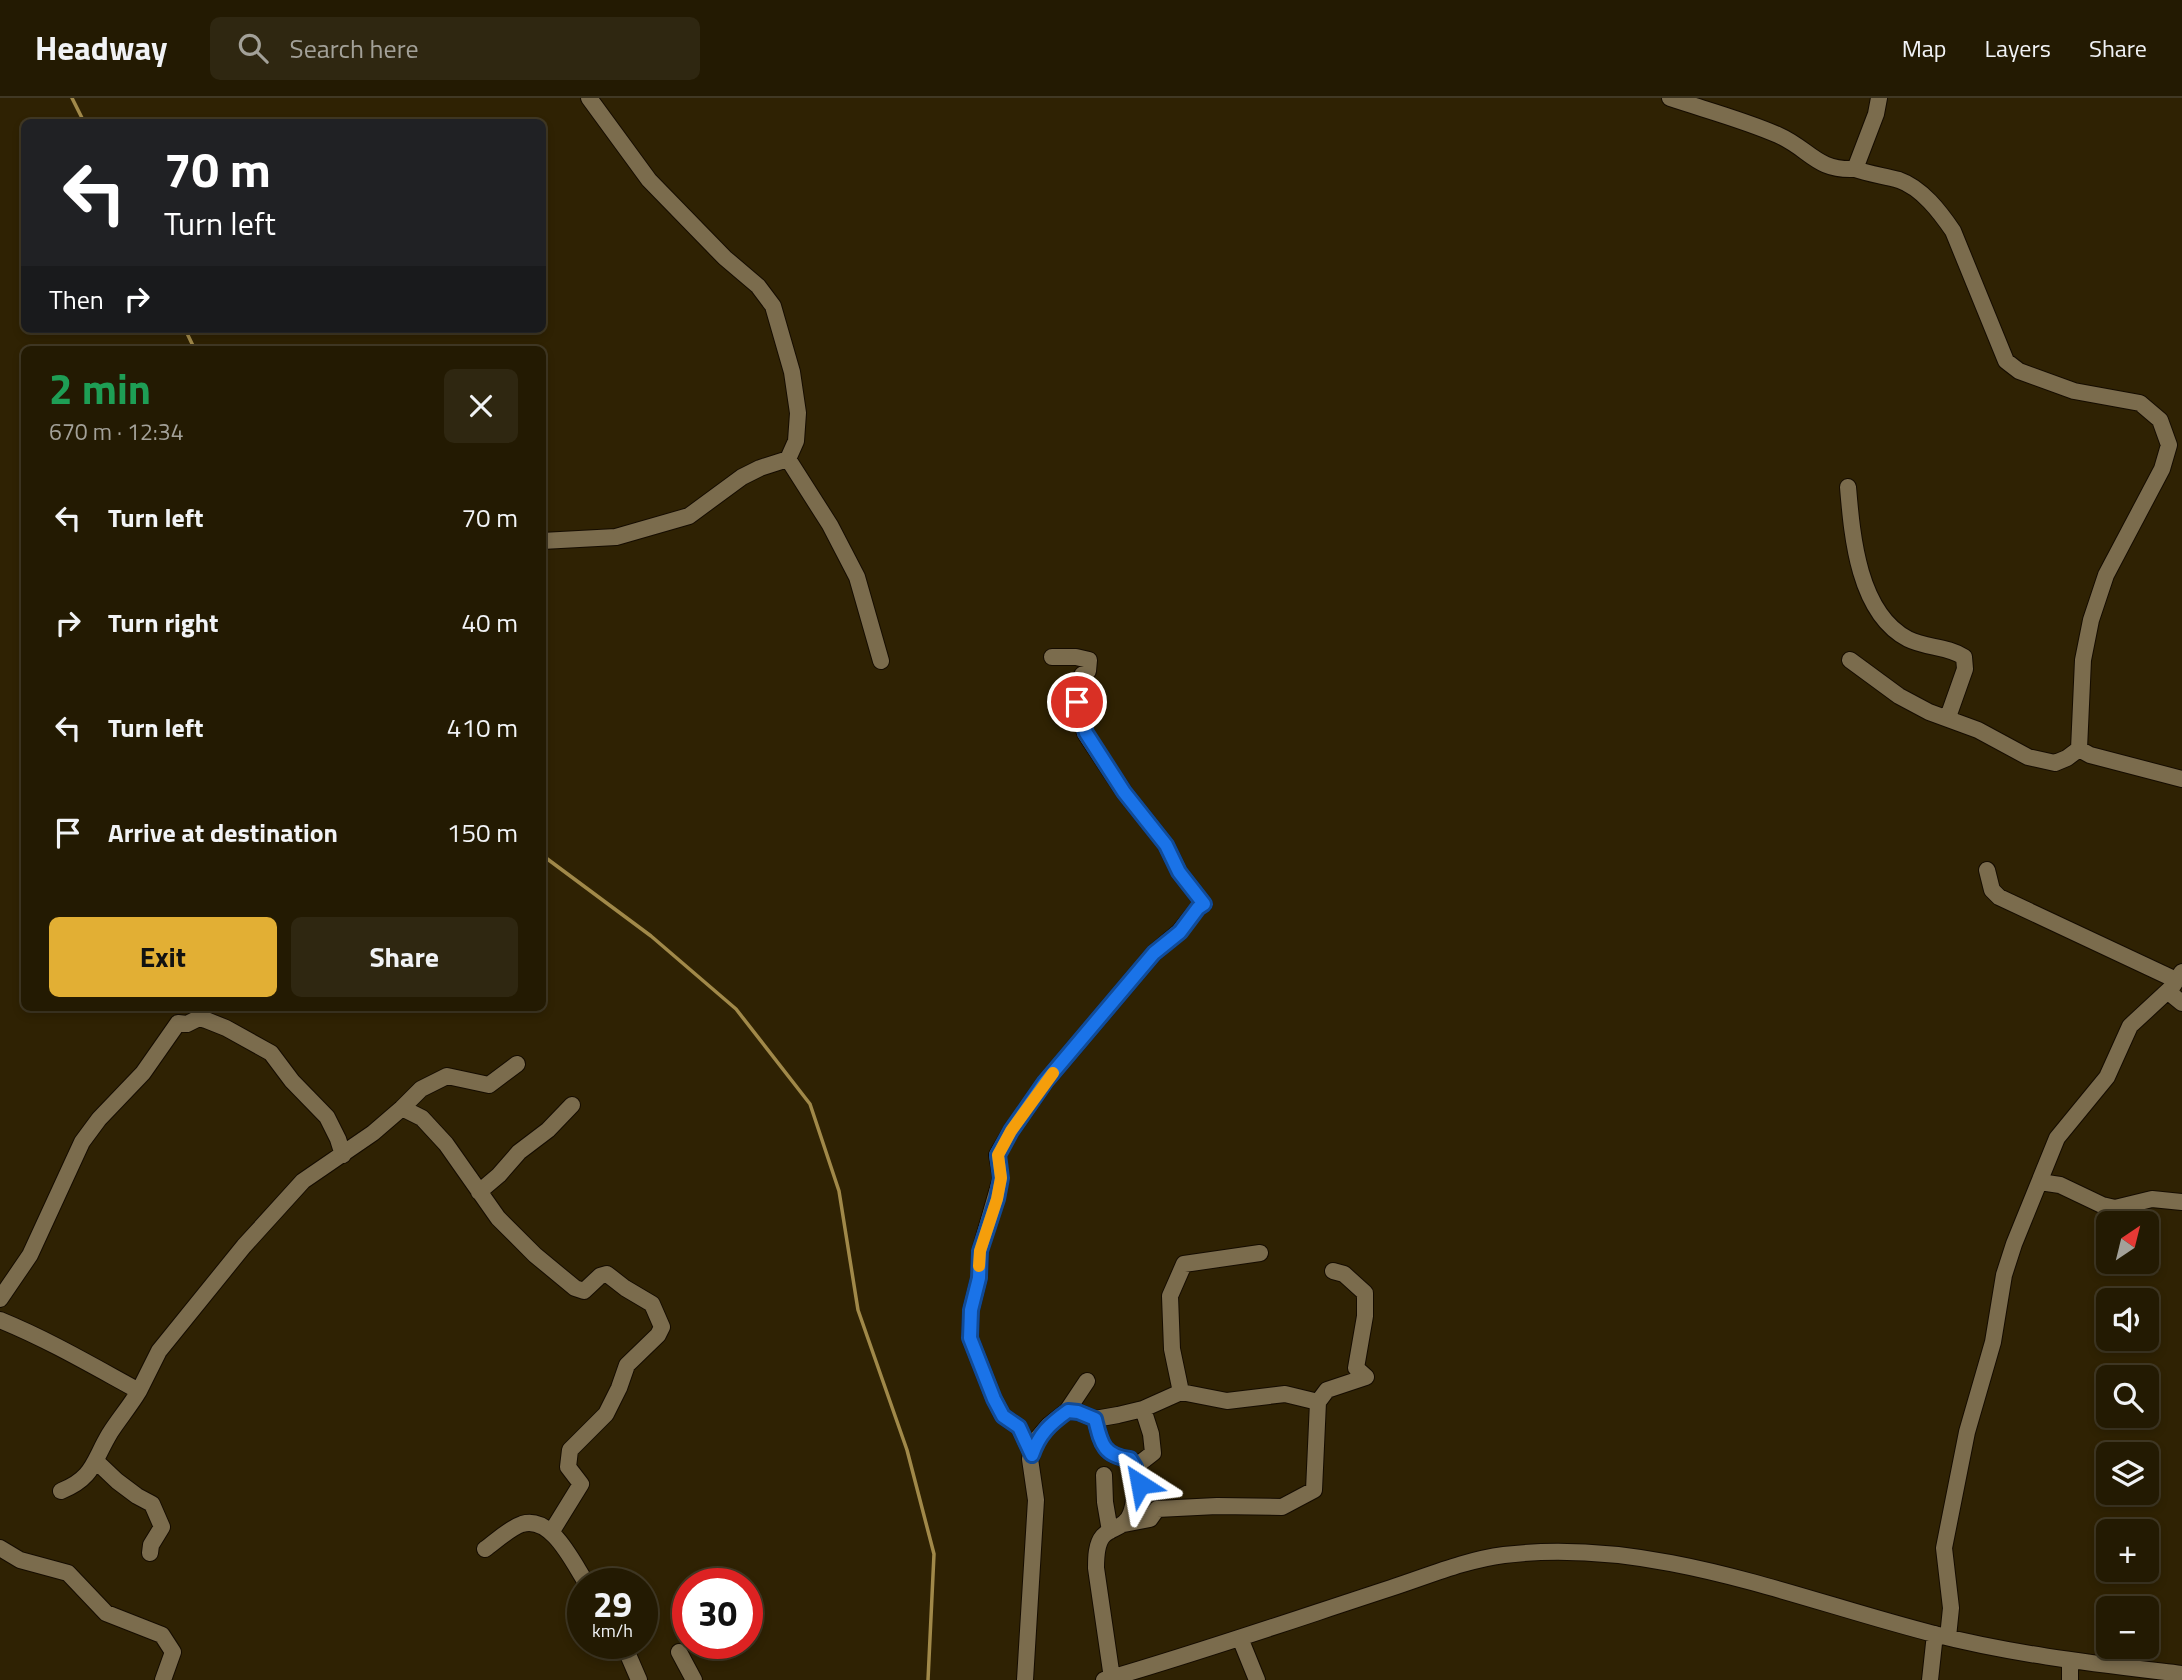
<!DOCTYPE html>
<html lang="en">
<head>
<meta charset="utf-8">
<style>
	body { margin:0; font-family:"Titillium Web",sans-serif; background:#2f2711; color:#f1f3f6; height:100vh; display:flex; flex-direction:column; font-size:26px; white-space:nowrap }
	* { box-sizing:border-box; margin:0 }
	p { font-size:23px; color:#a3a199 }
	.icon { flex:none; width:38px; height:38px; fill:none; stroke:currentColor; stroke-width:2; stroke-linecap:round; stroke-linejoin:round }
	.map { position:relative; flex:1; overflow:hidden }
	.drawer { position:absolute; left:21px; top:248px; width:525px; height:665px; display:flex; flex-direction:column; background:#231a02; border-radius:10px; box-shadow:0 4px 10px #0003,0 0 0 2px #403824 }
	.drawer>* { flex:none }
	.hud { position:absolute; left:21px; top:21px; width:525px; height:214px; border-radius:10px; box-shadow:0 4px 10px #0003,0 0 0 2px #403824; background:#202124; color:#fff; overflow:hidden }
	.needle { width:46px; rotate:35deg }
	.buttons { position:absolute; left:2096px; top:1113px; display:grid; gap:14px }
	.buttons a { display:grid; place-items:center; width:63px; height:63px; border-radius:10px; background:#231a02; box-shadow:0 4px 10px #0003,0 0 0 2px #403824; font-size:35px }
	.speed { position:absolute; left:567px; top:1470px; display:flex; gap:14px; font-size:35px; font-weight:700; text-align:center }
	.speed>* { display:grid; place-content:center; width:91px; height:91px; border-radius:50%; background:#231a02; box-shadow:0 4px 10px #0003,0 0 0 2px #403824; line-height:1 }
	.speed small { font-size:18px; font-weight:400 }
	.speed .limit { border:10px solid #d22; background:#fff; color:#111 }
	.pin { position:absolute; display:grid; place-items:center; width:60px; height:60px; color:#fff; margin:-30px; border:4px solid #fff; border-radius:50%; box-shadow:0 2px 7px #0007 }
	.me { position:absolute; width:77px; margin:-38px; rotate:326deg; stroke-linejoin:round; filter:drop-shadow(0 0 5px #0008) }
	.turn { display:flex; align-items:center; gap:24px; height:147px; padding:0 28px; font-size:32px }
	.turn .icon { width:91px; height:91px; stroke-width:2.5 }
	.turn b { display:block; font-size:49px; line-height:60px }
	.then { display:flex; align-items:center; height:66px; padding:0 28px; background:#0003; gap:14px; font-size:26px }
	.round { display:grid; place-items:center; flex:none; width:74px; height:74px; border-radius:10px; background:#2f2711 }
	.headline { display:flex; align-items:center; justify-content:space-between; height:119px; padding:0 28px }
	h1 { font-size:42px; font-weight:700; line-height:52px; color:#1e9e55 }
	.button { display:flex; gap:14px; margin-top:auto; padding:14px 28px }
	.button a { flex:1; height:80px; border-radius:10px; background:#e2af34; color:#111; font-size:28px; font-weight:700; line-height:80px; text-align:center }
	.button a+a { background:#2f2711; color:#f1f3f6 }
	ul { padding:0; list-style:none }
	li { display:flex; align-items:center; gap:21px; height:105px; padding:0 28px }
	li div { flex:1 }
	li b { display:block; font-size:26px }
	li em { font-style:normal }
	header { display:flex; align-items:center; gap:42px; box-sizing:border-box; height:98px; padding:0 35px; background:#231a02; border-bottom:2px solid #403824 }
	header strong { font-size:33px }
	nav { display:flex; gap:38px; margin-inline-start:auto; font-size:24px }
	.search { width:490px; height:63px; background:#2f2711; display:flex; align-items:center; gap:18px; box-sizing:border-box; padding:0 24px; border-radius:10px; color:#a3a199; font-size:26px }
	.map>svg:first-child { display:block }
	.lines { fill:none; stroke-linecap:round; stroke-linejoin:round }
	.stream { stroke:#a18949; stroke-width:3.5 }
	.minor-casing { stroke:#150c00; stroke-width:18 }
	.minor { stroke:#7b6c4d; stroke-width:16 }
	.route-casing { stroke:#114b97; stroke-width:18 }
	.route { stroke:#1a73e8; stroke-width:12 }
	.slow { stroke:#f59e0b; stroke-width:12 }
</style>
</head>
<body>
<header>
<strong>Headway</strong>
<div class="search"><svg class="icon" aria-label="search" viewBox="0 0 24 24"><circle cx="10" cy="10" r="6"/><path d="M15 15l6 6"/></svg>Search here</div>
<nav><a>Map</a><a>Layers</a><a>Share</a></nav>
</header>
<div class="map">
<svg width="2182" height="1582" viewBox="0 0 2182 1582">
	<rect width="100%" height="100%" fill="#2f2203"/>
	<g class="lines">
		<path class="stream" d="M72 0 84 24
			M185 231 195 252
			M542 757 651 838 736 911 810 1006 839 1093 858 1212 907 1352 934 1456 928 1582"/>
		<defs>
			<path id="minor" d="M589 0 649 82 725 160 758 188 773 208 792 274 798 315 796 343 788 361 830 427 857 479 881 563
				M1670 0C1706 12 1744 22 1778 37 1810 51 1816 73 1855 71
				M1848 389C1852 437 1858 515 1908 541 1926 550 1947 548 1964 559L1965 571 1948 619
				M542 443 616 439 689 418 742 379 760 370 788 361
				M1850 562 1899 598 1929 614 1978 632 2028 659 2055 665 2067 660 2079 651 2083 562 2091 522 2106 477 2162 371 2169 347 2160 322 2140 305 2074 293 2019 273 2006 263 1953 133C1940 114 1922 90 1899 82 1885 78 1869 76 1855 71L1876 16 1879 0
				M2079 651 2090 657 2182 681
				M1987 772 1992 792 1999 799 2176 882
				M2172 889 2171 896 2182 905
				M402 1010 421 991 447 978 489 987 517 966
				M2040 1084 2060 1087 2102 1107 2115 1110 2152 1101 2182 1104
				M479 1094 499 1077 519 1054 548 1032 572 1007
				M0 1201 30 1157 82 1044 99 1021 143 975 178 925 187 926 199 920 206 922 226 930 271 955 292 983 327 1019 338 1041 343 1057
				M0 1222C49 1242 93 1268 139 1293 130 1308 119 1321 110 1335 93 1363 94 1380 61 1393
				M139 1293 159 1253 244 1148 303 1083 373 1035 402 1010 422 1020 446 1046 498 1120 535 1157 575 1190 584 1193 600 1178 607 1176 625 1190 652 1206 662 1229 658 1237 627 1267 619 1290 606 1316 570 1352 568 1369 581 1386 552 1433
				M1181 1294 1172 1251 1170 1198 1184 1166 1260 1155
				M1067 1313 1078 1314 1095 1321 1118 1317 1143 1311 1181 1294 1227 1303 1285 1296 1318 1304
				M1095 1321C1101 1345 1103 1358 1130 1361 1142 1377 1139 1385 1134 1403 1132 1411 1132 1417 1126 1423 1120 1430 1109 1431 1103 1438 1096 1446 1096 1460 1096 1470L1112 1580
				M1032 1357 1019 1329 1003 1318 994 1301 970 1240 971 1212 979 1180 980 1153 1001 1080 997 1057 1011 1033 1045 984 1154 855 1179 834 1198 810 1204 806 1179 774 1166 747 1124 694 1085 635 1077 604 1082 577 1088 573 1089 562 1076 559H1052
				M97 1364 117 1383 137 1398 152 1406 162 1429 151 1447 150 1455
				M1135 1369 1153 1355 1151 1336 1143 1311
				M1104 1377 1105 1404 1110 1433
				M1124 1426 1150 1421 1157 1411 1217 1408 1282 1409 1314 1392 1318 1304 1327 1292 1366 1279 1356 1270 1365 1218V1195L1344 1176 1333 1173
				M0 1450 20 1462 68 1475 106 1515 162 1537 173 1554 163 1582
				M485 1451C496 1443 510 1430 522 1426 552 1417 573 1465 587 1486
				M1948 1539 1951 1510 1944 1450 1967 1334 1993 1244 2004 1177 2014 1146 2057 1040 2107 979 2130 928 2172 889 2182 874
				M1240 1540 1257 1582
				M623 1545 639 1582
				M679 1554 694 1582
				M1025 1582 1036 1402 1030 1361 1037 1341 1049 1327 1067 1313 1087 1283
				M1104 1582C1201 1554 1296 1521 1391 1490 1428 1478 1465 1462 1504 1457 1652 1439 1793 1500 1934 1536 2015 1557 2099 1566 2182 1576
				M1930 1582 1935 1536
				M2070 1582V1562"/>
		</defs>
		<use href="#minor" class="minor-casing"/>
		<use href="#minor" class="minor"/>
	</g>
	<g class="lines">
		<defs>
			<path id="route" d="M1077 604 1086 635 1124 694 1166 747 1179 774 1204 806 1198 810 1180 834 1154 855 1045 984 1011 1033 998 1057 1001 1080 997 1101 980 1153 979 1180 971 1212 970 1240 994 1301 1003 1318 1019 1329 1032 1357C1039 1336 1050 1326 1068 1313L1078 1314 1095 1321C1101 1345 1103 1358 1130 1361L1135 1369 1140 1386"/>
		</defs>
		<use href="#route" class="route-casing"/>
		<use href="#route" class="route"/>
		<path class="slow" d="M979 1168 980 1153 997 1101 1001 1080 998 1057 1011 1033 1053 975"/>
	</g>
</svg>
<div class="buttons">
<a><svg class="needle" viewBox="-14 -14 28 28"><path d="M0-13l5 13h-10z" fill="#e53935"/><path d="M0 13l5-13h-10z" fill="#a3a199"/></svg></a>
<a><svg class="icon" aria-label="sound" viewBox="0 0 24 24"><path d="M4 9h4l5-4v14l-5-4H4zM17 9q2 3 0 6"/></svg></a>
<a><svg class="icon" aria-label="search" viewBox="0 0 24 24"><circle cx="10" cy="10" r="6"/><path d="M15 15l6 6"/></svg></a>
<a><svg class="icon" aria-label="layers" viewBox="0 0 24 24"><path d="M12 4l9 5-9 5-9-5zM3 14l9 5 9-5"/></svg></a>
<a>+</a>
<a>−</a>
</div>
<div class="speed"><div>29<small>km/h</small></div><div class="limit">30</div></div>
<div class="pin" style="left:1077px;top:604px;background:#d93025"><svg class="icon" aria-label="arrive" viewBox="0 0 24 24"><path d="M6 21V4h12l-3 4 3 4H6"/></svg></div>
<svg class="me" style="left:1140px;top:1386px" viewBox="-20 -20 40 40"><path d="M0-17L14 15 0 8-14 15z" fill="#1a73e8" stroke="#fff" stroke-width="4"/></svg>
<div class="hud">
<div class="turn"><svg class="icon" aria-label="left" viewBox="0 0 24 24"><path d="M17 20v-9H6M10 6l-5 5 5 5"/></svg><div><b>70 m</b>Turn left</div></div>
<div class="then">Then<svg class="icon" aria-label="right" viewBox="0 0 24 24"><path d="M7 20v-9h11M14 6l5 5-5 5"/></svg></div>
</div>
<section class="drawer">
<div class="headline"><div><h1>2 min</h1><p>670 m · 12:34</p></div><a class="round"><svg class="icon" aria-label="close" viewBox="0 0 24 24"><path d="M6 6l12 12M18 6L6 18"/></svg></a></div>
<ul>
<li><svg class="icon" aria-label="left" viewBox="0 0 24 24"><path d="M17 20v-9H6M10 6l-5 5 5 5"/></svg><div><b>Turn left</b></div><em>70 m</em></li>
<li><svg class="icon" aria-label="right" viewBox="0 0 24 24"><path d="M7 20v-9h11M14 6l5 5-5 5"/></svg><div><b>Turn right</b></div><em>40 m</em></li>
<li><svg class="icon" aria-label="left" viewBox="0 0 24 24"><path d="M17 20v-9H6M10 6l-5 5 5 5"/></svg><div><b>Turn left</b></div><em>410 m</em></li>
<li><svg class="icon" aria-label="arrive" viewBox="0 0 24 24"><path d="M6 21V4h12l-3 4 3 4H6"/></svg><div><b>Arrive at destination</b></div><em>150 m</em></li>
</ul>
<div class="button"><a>Exit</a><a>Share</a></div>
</section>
</div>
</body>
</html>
